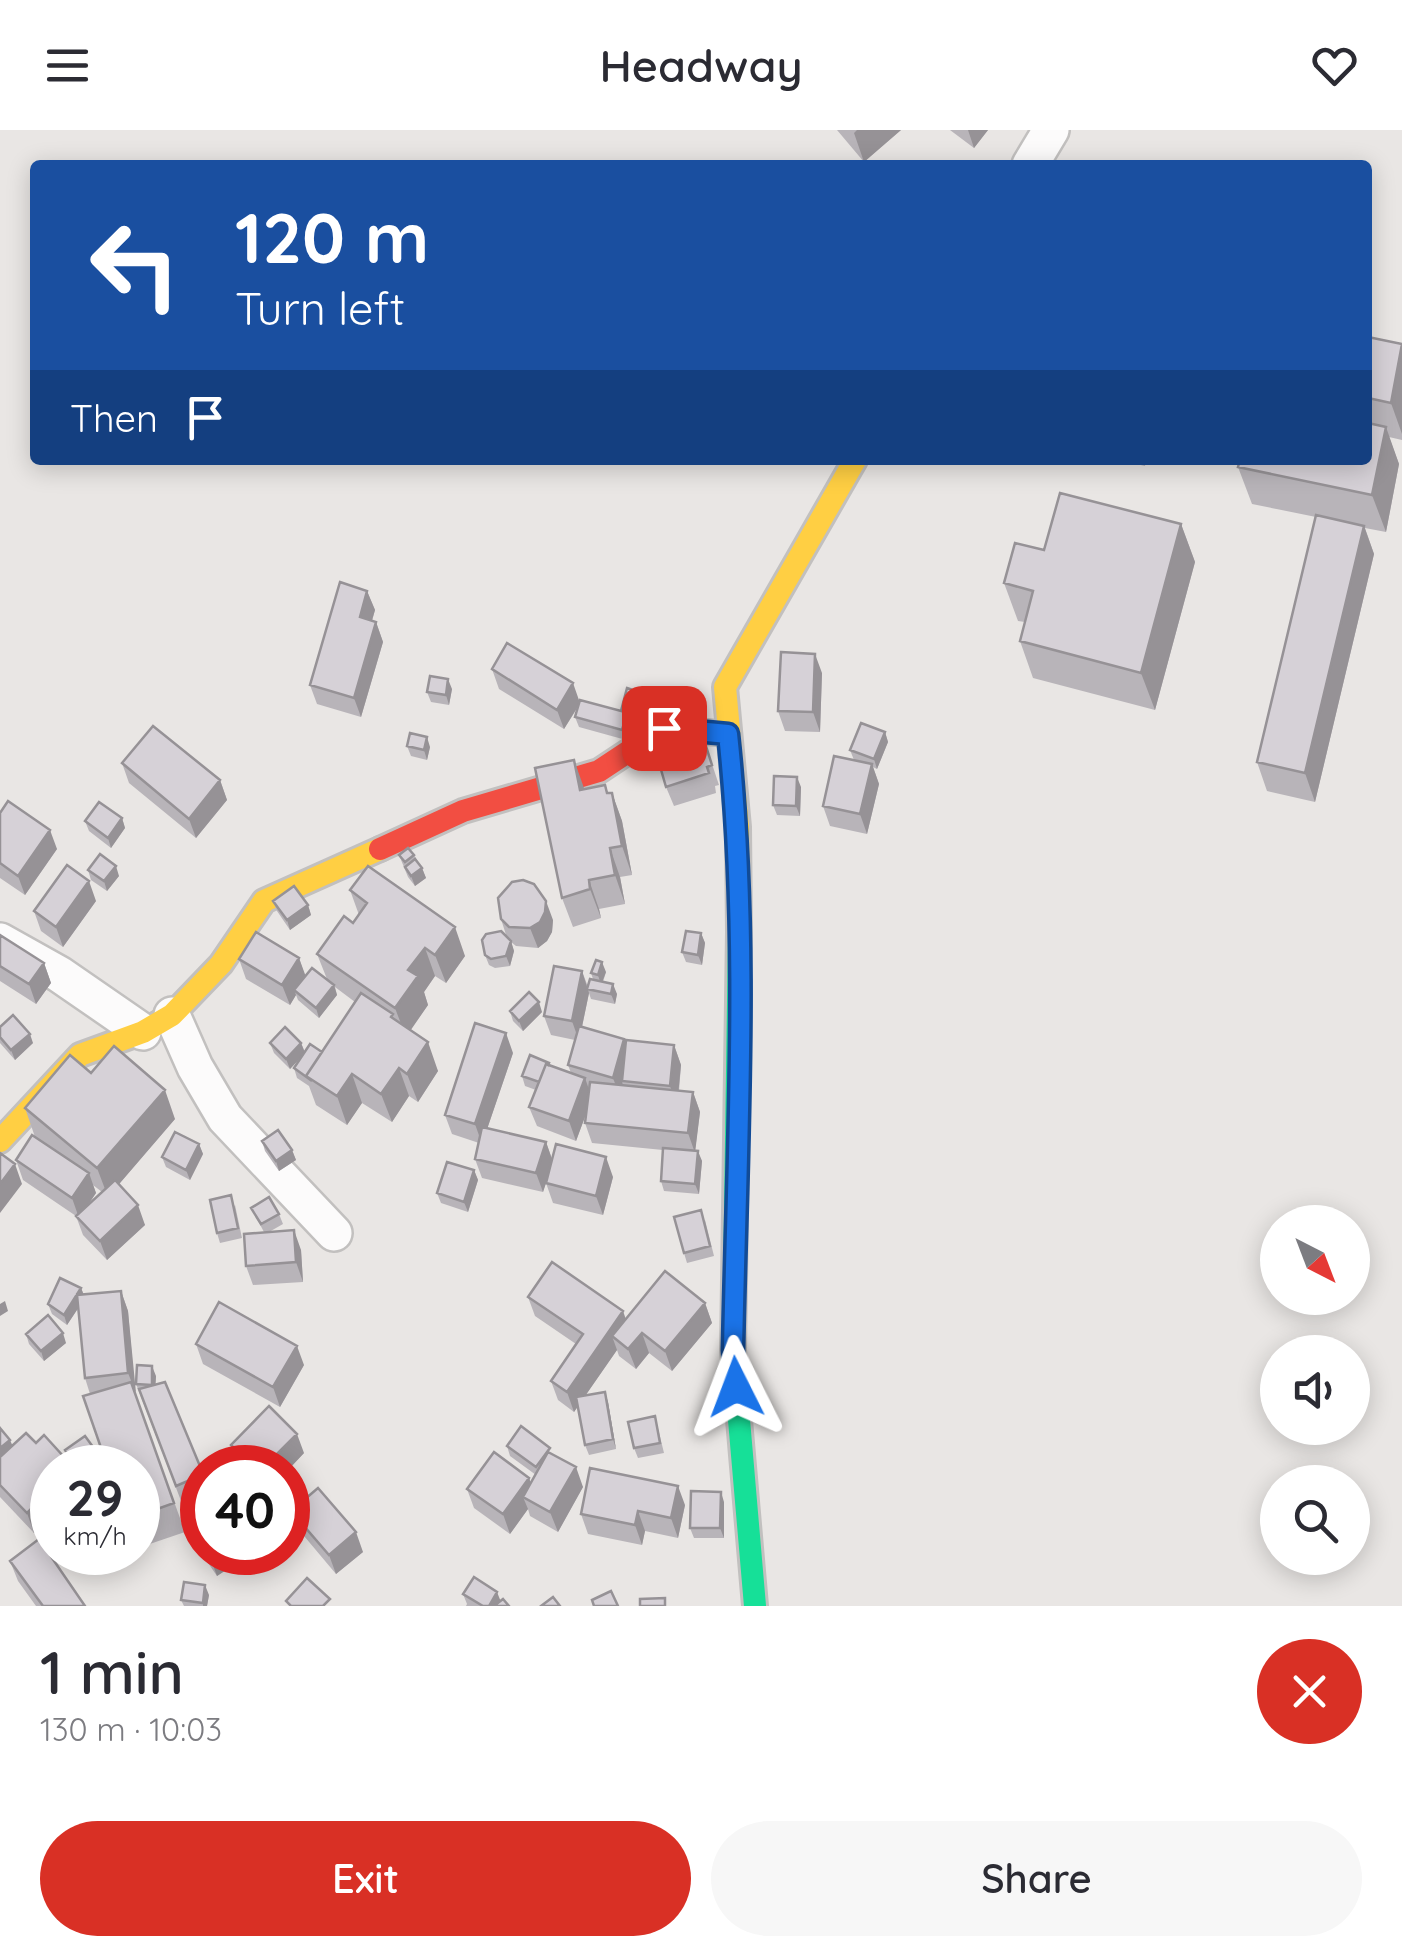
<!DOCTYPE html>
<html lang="en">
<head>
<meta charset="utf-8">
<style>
	body { margin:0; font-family:Quicksand,sans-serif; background:#f7f7f7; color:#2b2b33; height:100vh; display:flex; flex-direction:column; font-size:38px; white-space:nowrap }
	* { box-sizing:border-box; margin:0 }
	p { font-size:32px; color:#7c7c81 }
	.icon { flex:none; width:55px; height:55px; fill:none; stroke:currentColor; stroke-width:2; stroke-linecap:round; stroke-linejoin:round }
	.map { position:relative; height:1476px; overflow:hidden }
	.sheet { display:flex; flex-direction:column; background:#fff; flex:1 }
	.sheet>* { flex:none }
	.top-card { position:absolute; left:30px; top:30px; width:1342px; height:305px; border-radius:10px; box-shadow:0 5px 25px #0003; background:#1a4fa0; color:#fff; overflow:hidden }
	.needle { width:65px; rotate:138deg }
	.tools { position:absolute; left:1260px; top:1075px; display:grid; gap:20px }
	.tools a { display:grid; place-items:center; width:110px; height:110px; border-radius:50%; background:#fff; box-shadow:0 5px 25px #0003; font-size:50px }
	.speed { position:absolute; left:30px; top:1315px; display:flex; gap:20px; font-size:50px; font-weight:700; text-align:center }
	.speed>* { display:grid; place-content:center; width:130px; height:130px; border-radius:50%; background:#fff; box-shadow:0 5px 25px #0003; line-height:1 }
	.speed small { font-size:25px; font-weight:400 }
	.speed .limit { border:15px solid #d22; background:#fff; color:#111 }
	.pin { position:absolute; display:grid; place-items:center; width:85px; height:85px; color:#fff; margin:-42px; border-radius:20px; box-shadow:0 5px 15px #0006 }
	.me { position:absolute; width:110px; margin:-55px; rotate:357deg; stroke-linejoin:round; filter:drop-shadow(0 0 8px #0008) }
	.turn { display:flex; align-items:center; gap:35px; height:210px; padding:0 40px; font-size:45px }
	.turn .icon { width:130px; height:130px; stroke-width:2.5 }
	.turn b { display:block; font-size:70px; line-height:85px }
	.then { display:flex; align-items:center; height:95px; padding:0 40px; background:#0003; gap:20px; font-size:38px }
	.round { display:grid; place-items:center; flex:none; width:105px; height:105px; border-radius:52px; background:#f7f7f7 }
	.summary { display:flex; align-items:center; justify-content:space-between; height:170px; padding:0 40px }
	h1 { font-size:60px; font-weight:600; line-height:75px }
	.button { display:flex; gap:20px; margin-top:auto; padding:20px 40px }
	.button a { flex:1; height:115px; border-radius:60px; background:#d93025; color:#fff; font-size:40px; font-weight:600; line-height:115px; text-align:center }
	.button a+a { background:#f7f7f7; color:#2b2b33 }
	header { display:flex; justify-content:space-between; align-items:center; height:130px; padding:0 40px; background:#fff; font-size:45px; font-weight:600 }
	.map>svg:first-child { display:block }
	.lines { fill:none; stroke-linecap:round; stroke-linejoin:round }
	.street-casing { stroke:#c2c0bf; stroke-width:40 }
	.fast-casing { stroke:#c2c0bf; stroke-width:28 }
	.slow-casing { stroke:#c2c0bf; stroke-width:28 }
	.jam-casing { stroke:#c2c0bf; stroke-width:28 }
	.street { stroke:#fcfbfb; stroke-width:35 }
	.fast { stroke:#16e098; stroke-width:22 }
	.slow { stroke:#ffcf43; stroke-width:22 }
	.jam { stroke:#f24e42; stroke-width:22 }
	.wall { fill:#b8b4b9; fill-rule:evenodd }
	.shaded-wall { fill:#969296 }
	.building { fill:#d6d1d7; stroke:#969296; stroke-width:2.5 }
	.route-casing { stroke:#114b97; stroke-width:25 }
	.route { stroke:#1a73e8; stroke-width:18 }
</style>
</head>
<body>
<header><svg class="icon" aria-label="menu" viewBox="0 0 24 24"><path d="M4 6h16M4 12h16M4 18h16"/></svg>Headway<svg class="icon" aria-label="heart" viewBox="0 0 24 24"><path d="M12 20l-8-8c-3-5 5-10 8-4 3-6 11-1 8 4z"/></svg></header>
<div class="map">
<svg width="1402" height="1476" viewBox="0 0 1402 1476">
	<rect width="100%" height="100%" fill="#e9e6e4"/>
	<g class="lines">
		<defs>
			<path id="street" d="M1030 35 1051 0
				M0 811 59 844 143 902
				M172 885 195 937 225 988 334 1103"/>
			<path id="fast" d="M739 802 733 1220 755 1476"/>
			<path id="slow" d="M739 802 738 697 725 557 855 330
				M0 1011 80 925 143 902 172 885 221 834 264 771 380 719"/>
			<path id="jam" d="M380 719 463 681 599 641 664 598 728 604"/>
		</defs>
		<use href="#street" class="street-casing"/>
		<use href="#fast" class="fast-casing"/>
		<use href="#slow" class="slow-casing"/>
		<use href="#jam" class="jam-casing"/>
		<use href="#street" class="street"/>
		<use href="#fast" class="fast"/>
		<use href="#slow" class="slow"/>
		<use href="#jam" class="jam"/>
	</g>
	<path class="wall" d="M837 0H901L864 32Z
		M950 0H988L974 18Z
		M1368 207 1402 214V310L1389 307 1399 334 1386 402 1365 398 1374 424 1315 672 1267 661 1257 632 1316 387 1252 374 1238 337 1368 330Z
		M1119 330H1146L1145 336Z
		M1181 394 1195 432 1155 580 1033 548 1020 511 1025 492 1018 491 1004 453 1044 420Z
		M367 461 375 480 372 491 376 492 383 512 361 587 317 574 310 555Z
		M492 539 579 570 621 581 639 562 643 572 636 598 630 596 626 610 579 597 575 587 578 577 564 599 499 559Z
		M822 543 820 602 785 601 778 581Z
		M452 559 449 575 431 572 427 562Z
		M700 598 719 655 715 656 716 663 674 676 666 657 696 599Z
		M885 602 888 612 877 639 873 637 879 654 867 704 830 696 823 676 854 630 850 620Z
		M407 616 430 617 427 630 411 626Z
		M122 633 220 650 227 670 196 708 129 653Z
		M801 657 800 686 777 685 773 675Z
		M584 659 612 663 622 691 632 745 620 747 625 774 599 779 601 788 573 797 562 768Z
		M0 683 57 719 25 765 0 748Z
		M122 688 125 698 111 718 89 701 85 691Z
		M399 725H414L422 738 426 748 415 756 408 747Z
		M88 740 119 746 107 761 91 750Z
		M350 760 465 826 446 853 435 846 424 862 428 875 410 900 438 941 418 972 409 966 392 992 362 973 347 995 316 975 309 956 297 948 294 938 302 926 290 939 274 923 270 913H301L305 922H322L355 872 335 857 337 865 319 888 298 870 296 865 290 875 246 849 239 829 299 828 305 846 327 849 317 824 353 793 359 785Z
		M96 771 63 817 41 801 34 781Z
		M273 771 308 775 311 785 290 800 277 781Z
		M501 789 553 790 552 802 547 811 538 818 516 816 511 812 514 821 510 836 495 838 489 835 485 825 507 808Z
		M701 803 705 813 702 835 686 832 682 822Z
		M0 805 44 833 51 853 36 874 0 851Z
		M582 841 588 857 593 849 591 843 606 842 603 852 617 864 615 874 591 869 589 863 582 897 626 913 674 915 681 935 679 961 693 962 700 982 695 1020 702 1031 699 1064 664 1061 661 1051 663 1020 592 1013 585 993 586 984 576 1011 537 996 529 977 536 960 525 956 522 946 549 933V935L571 943 568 935 575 910 551 905 544 886Z
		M510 881 542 882 523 901 513 891Z
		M0 897 33 913 15 930 0 913Z
		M513 923 487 999 546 1012 552 1029 613 1047 603 1085 553 1073 546 1053 543 1062 482 1048 475 1029 479 1013 452 1004 445 985Z
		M91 943 175 989 119 1054 145 1095 107 1130 83 1105 76 1086 23 1050 16 1030 35 1007 25 978ZM93 1055 102 1062 88 1075 96 1063Z
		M262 1011 292 1020 296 1030 279 1041 265 1021Z
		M199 1014 203 1024 190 1050 166 1037 162 1027Z
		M474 1040 478 1050 468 1082 441 1073 437 1063Z
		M235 1075 242 1108 220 1113 217 1103Z
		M251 1078 279 1084 283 1094 269 1102 301 1120 303 1152 253 1155 246 1136 264 1102Z
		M705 1090 714 1126 687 1133 684 1123Z
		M81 1158 84 1165 121 1161 128 1181 135 1263 185 1402 138 1418V1338L90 1264 85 1248 78 1178 67 1195 52 1184 48 1174Z
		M528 1167 626 1189 705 1173 712 1193 672 1241 649 1223 636 1239 619 1226 617 1220 585 1266 608 1272 616 1319 589 1325 585 1315 578 1276 574 1282 558 1270 551 1251 576 1214 535 1186Z
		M26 1204 66 1213 44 1231 29 1214Z
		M196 1214 304 1235 280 1277 203 1234Z
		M156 1246 155 1255 202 1341V1368L183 1376 136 1254Z
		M655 1286 664 1323 638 1328 634 1318Z
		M0 1298 12 1316 52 1338V1391L50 1388 34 1403 0 1367Z
		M231 1315 304 1323 288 1340V1338H241L238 1335Z
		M507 1316 553 1325 583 1357 558 1402 530 1386 528 1379 510 1404 474 1378 467 1359 529 1348 531 1353 536 1345 510 1326Z
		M724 1372V1408H694L690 1398Z
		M685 1375 678 1408 645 1401 642 1415 588 1404 581 1384Z
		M291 1381 363 1422 336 1444 299 1400Z
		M202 1395V1422H279L252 1441 244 1428 217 1446 200 1421 193 1401Z
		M10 1431 85 1476H36L18 1451Z
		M463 1464 501 1471 509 1476H466L467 1474Z
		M209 1465 207 1476H184L181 1470Z"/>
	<path class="shaded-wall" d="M857 0H901L864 32 854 3Z
		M968 0H988L974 18Z
		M1402 217V304L1391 273Z
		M1386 297 1399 334 1386 402 1372 365Z
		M1181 394 1195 432 1155 580 1141 543Z
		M1364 396 1374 424 1315 672 1305 643Z
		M367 461 375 480 367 507 360 487Z
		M376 492 383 512 361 587 354 568Z
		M815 524 822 543 820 602 813 582Z
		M448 549 452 559 449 575 446 565Z
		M573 553 580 573 564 599 557 580Z
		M639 562 643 572 636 598 632 588Z
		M626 586 630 596 626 610 622 600Z
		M885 602 888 612 877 639 874 629Z
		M427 607 430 617 427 630 424 620Z
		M574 630 584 658 590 689 580 660Z
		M872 634 879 654 867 704 860 684Z
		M797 647 801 657 800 686 796 676Z
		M220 650 227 670 196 708 189 689Z
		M605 655 615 682 612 663 622 691 632 745 622 716Z
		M122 688 125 698 111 718 108 708Z
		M50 700 57 719 25 765 18 746Z
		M610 718 620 747 625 774 615 745Z
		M116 736 119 746 107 761 104 751Z
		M422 738 426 748 415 756 411 746Z
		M589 750 599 779 601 788 590 759Z
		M89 751 96 771 63 817 56 797Z
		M546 771 553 790 552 802 547 811 538 818 530 798Z
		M308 775 311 785 290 800 287 790Z
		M455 797 465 826 446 853 435 825Z
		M701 803 705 813 702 835 698 825Z
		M511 811 514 821 510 836 506 826Z
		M425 818 435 846 424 862 428 875 406 907 395 878 408 840Z
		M299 828 306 847 294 860 296 865 290 875 282 855Z
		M602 832 606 842 601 855 598 845Z
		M44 833 51 853 36 874 29 854Z
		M582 841 589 863 579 911 572 891Z
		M613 854 617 864 615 874 611 864Z
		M334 855 337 865 319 888 316 878Z
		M539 872 542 882 523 901 519 891Z
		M506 903 513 923 482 1014 475 994Z
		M30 904 33 913 15 930 11 920Z
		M624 909 631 928 622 951 623 956 620 967 613 948Z
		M428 912 438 941 418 972 407 944Z
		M301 913 305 923 290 939 286 929Z
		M674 915 681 935 677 976 670 956Z
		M399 938 409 966 392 992 381 964Z
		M352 944 362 973 347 995 337 966Z
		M585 948 592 968 576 1011 569 991Z
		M165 960 175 989 108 1067 97 1038Z
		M693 962 700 982 695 1023 688 1003Z
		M546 1012 553 1032 543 1062 536 1043Z
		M199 1014 203 1024 190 1050 186 1040Z
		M292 1020 296 1030 279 1041 276 1031Z
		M698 1021 702 1031 699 1064 695 1054Z
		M606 1027 613 1047 603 1085 596 1066Z
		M15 1034 22 1054 0 1083V1054Z
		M474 1040 478 1050 468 1082 464 1072Z
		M89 1043 96 1063 79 1088 72 1068Z
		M138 1075 145 1095 107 1130 100 1111Z
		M294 1100 301 1120 303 1152 296 1132Z
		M81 1158 85 1168 67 1195 64 1185Z
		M121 1161 128 1181 136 1263 128 1243Z
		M5 1171 8 1181 0 1186V1174Z
		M705 1173 712 1193 672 1241 665 1221Z
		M623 1181 630 1201 612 1206 617 1220 574 1282 567 1262Z
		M63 1203 66 1213 44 1231 41 1221Z
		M642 1203 649 1223 636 1239 628 1219Z
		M297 1216 304 1235 280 1277 273 1257Z
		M152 1236 156 1246 155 1265 152 1255Z
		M605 1262 608 1272 616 1319 613 1309Z
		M297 1304 304 1323 288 1340V1338H263Z
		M10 1310 14 1319 0 1331V1318Z
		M101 1328 104 1338H87Z
		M576 1337 583 1357 558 1402 550 1382Z
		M529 1348 536 1367H523L528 1379 510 1404 503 1384Z
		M678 1356 685 1375 678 1408 671 1388Z
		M721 1362 724 1372V1408L720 1398Z
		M42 1368 50 1388 34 1403 27 1383Z
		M638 1381 645 1401 642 1415 635 1395Z
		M288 1392 295 1412 288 1417Z
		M356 1402 363 1422 336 1444 329 1425Z
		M216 1422H242L244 1428 217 1446 210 1427Z
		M245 1422H279L252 1441Z
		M205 1455 209 1465 207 1476H203V1473Z
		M497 1462 501 1472 498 1476H489Z"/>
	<path class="building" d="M1368 207 1402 214 1391 273 1368 268Z
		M1368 293 1386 297 1372 365 1238 337 1240 330H1368Z
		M1060 363 1181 394 1141 543 1020 511 1033 461 1004 453 1015 413 1044 420Z
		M1316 385 1364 396 1305 643 1257 632Z
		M340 452 367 461 360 487 376 492 354 568 310 555Z
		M507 513 573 553 557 580 492 539Z
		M781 522 815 524 813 582 778 581Z
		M430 546 448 549 446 565 427 562Z
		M627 558 639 562 632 588 626 586 622 600 575 587 580 570 621 581Z
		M693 592 696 599 700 598 704 610 700 612 705 613 712 635 707 637 709 643 666 657 651 605Z
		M861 593 885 602 874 629 850 620Z
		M153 596 220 650 189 689 122 633Z
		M410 603 427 607 424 620 407 616Z
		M834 626 872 634 860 684 823 676Z
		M574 630 580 660 605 655 607 663H612L622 716 610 718 615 745 589 750 590 759 562 768 535 638Z
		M774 646 797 647 796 676 773 675Z
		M8 671 50 700 18 746 0 733V683Z
		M99 672 122 688 108 708 85 691Z
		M408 718 414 725 405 732 399 725Z
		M100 724 116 736 104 751 88 740Z
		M415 729 422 738 411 746 405 737Z
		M67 735 89 751 56 797 34 781Z
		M368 736 455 797 435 825 425 818 408 840 418 846 395 878 317 824 344 786 353 793 367 773 350 760Z
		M523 750 534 754 546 771 545 782 540 792 530 798 509 797 501 789 498 768 512 752Z
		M294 756 308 775 287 790 273 771Z
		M501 801 511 811 506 826 491 829 485 825 482 810 486 804Z
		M686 801 701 803 698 825 682 822Z
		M256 802 299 828 282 855 239 829Z
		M0 805 44 833 29 854 0 836Z
		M596 830 602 832 598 845 591 843Z
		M554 836 582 841 572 891 544 886Z
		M312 838 334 855 316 878 294 860Z
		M590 849 613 854 611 864 587 859Z
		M529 862 539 872 519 891 510 881Z
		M361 863 393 884 391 887 428 912 407 944 399 938 381 964 352 944 337 966 306 946Z
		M13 885 30 904 11 920 0 907V897Z
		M475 893 506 903 475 994 445 985Z
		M579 896 624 909 613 948 568 935Z
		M285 897 301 913 286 929 270 913Z
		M626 910 674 915 670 956 622 951Z
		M310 914 322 922 306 946 312 951 294 938Z
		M114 916 165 960 97 1038 25 978 70 925 91 943Z
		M530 925 549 933 548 935 546 934 539 952 522 946Z
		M546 934 585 948 569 991 529 977Z
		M590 952 693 962 688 1003 585 993Z
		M482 997 546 1012 536 1043 475 1029Z
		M278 1000 292 1020 276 1031 262 1011Z
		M175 1002 199 1014 186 1040 162 1027Z
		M32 1005 89 1043 72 1068 16 1030Z
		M556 1014 606 1027 596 1066 546 1053Z
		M663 1018 698 1021 695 1054 661 1051Z
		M0 1023 15 1034 0 1054Z
		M447 1032 474 1040 464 1072 437 1063Z
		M115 1050 138 1075 100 1111 76 1086Z
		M231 1065 238 1098 217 1103 210 1070Z
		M269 1067 279 1084 261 1094 251 1078Z
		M701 1080 710 1116 684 1123 674 1087Z
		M294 1100 296 1132 246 1136 244 1104Z
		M552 1132 623 1181 567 1262 551 1251 583 1204 528 1167Z
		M665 1141 705 1173 665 1221 642 1203 628 1219 612 1206Z
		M60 1148 81 1158 64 1185 48 1174Z
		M121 1161 128 1243 85 1248 77 1165Z
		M219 1172 297 1216 273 1257 196 1214Z
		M48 1185 63 1203 41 1221 26 1204Z
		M137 1235 152 1236V1255L136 1254Z
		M131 1252 174 1373 138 1386V1338H108L83 1266Z
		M165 1252 202 1341V1345L176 1356 139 1259Z
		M605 1262 613 1309 585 1315 576 1267Z
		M269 1276 297 1304 263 1338H254L231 1315Z
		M655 1286 660 1313 634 1318 628 1292Z
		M521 1296 550 1318 536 1337 507 1316Z
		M0 1298 10 1310 0 1318Z
		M26 1303 36 1313 44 1305 74 1338H52V1379L42 1368 27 1383 0 1355V1327Z
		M85 1306 101 1328 87 1338H77L65 1320Z
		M494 1322 529 1348 503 1384 467 1359Z
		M548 1322 576 1337 550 1382 523 1367Z
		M590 1338 678 1356 671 1388 638 1381 635 1395 581 1384Z
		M318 1358 356 1402 329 1425 291 1381Z
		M691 1361 721 1362 720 1398H690Z
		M202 1395V1416L193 1401Z
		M39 1409 85 1476H43L10 1431Z
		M474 1447 497 1462 489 1476H483L463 1464Z
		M307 1448 330 1469 323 1476H291L286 1471Z
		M184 1452 205 1455 203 1473 181 1470Z
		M611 1461 618 1476H594L592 1470Z
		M553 1467 560 1476H541Z
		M665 1468V1476H640V1469Z
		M503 1469 509 1476H494Z"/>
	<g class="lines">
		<defs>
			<path id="route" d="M664 598 728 604C750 808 737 1015 733 1220L736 1257"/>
		</defs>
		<use href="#route" class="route-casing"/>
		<use href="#route" class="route"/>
	</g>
</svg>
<div class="tools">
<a><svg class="needle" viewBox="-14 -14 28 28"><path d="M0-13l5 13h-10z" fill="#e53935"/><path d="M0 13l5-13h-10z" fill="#7c7c81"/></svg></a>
<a><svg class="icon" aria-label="sound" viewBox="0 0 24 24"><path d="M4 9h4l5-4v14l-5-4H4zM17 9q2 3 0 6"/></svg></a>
<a><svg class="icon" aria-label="search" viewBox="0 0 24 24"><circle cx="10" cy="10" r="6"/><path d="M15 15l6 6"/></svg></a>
</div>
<div class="speed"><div>29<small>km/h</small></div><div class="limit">40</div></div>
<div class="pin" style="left:664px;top:598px;background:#d93025"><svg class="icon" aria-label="arrive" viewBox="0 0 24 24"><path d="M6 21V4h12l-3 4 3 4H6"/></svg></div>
<svg class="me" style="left:736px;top:1257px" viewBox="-20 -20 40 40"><path d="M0-17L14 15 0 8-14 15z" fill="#1a73e8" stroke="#fff" stroke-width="4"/></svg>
<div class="top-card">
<div class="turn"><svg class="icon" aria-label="left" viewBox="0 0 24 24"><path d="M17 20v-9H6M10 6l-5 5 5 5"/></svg><div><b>120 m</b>Turn left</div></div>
<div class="then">Then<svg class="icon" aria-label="arrive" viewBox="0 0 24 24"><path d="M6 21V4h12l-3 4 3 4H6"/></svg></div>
</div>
</div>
<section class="sheet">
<div class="summary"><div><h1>1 min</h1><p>130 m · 10:03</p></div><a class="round" style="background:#d93025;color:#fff"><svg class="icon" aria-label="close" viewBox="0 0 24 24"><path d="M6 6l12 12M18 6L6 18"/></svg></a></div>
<div class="button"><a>Exit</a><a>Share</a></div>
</section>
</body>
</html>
